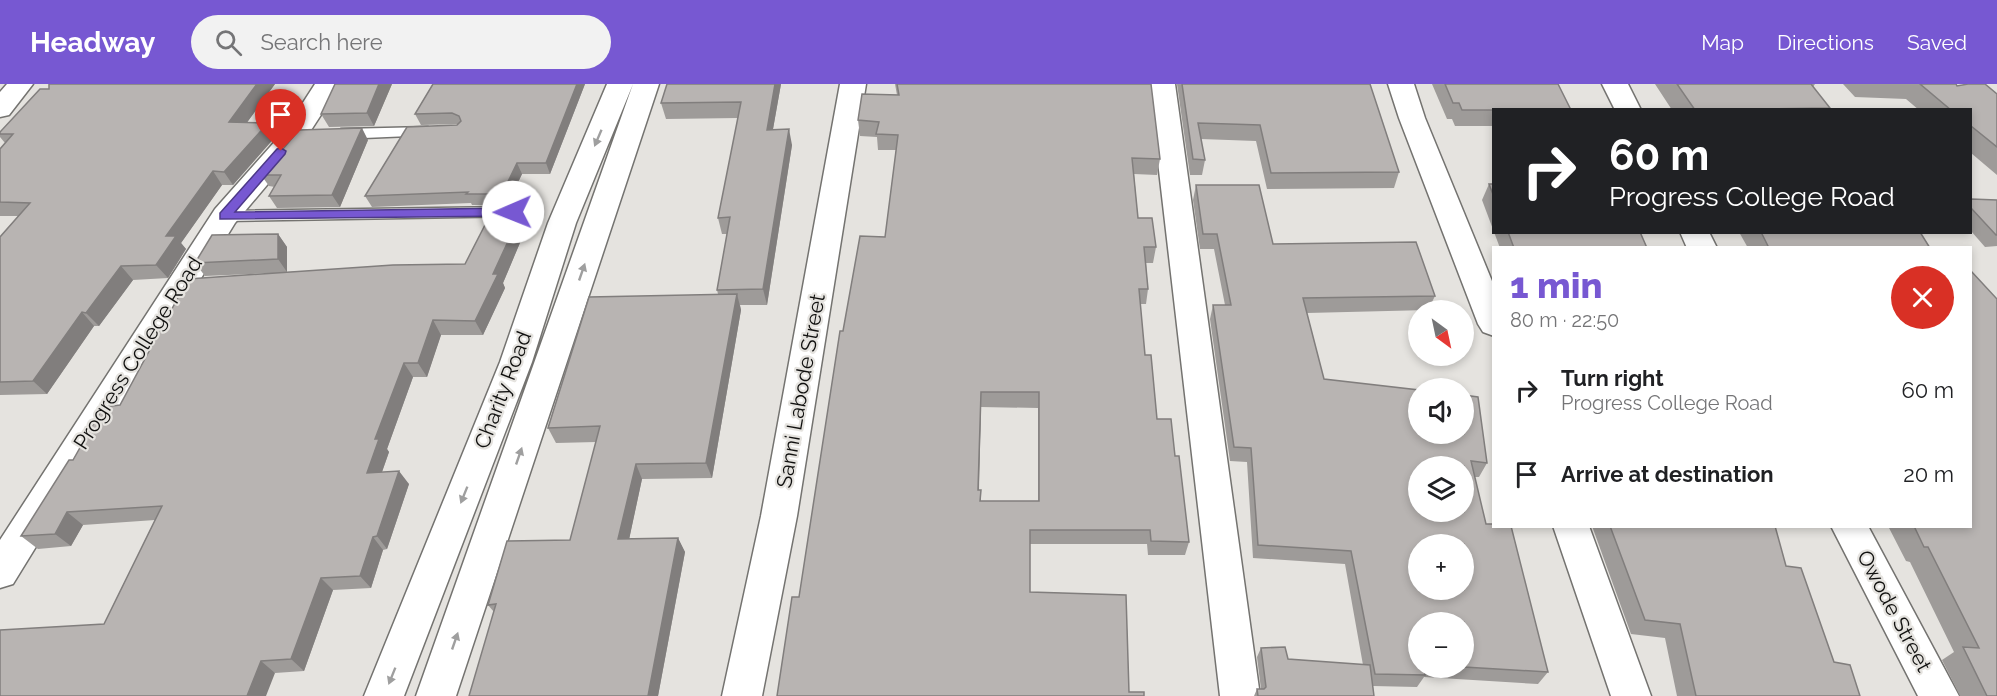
<!DOCTYPE html>
<html lang="en">
<head>
<meta charset="utf-8">
<style>
	body { margin:0; font-family:Raleway,sans-serif; background:#f2f2f2; color:#202124; height:100vh; display:flex; flex-direction:column; font-size:22px; white-space:nowrap }
	* { box-sizing:border-box; margin:0 }
	p { font-size:20px; color:#757577 }
	.icon { flex:none; width:33px; height:33px; fill:none; stroke:currentColor; stroke-width:2; stroke-linecap:round; stroke-linejoin:round }
	.map { position:relative; flex:1; overflow:hidden }
	.details { position:absolute; left:1492px; top:162px; width:480px; height:282px; display:flex; flex-direction:column; background:#fff; border-radius:0px; box-shadow:0 3px 9px #0003 }
	.details>* { flex:none }
	.banner { position:absolute; left:1492px; top:24px; width:480px; height:126px; border-radius:0px; box-shadow:0 3px 9px #0003; background:#202124; color:#fff; overflow:hidden }
	.needle { width:39px; rotate:147deg }
	.fabs { position:absolute; left:1408px; top:216px; display:grid; gap:12px }
	.fabs a { display:grid; place-items:center; width:66px; height:66px; border-radius:50%; background:#fff; box-shadow:0 3px 9px #0003; font-size:30px }
	.pin { position:absolute; display:grid; place-items:center; width:51px; height:51px; color:#fff; margin:-62px -26px; border-radius:50% 50% 50% 0; rotate:-45deg; box-shadow:0 0 6px #0007 }
	.pin .icon { rotate:45deg }
	.me { position:absolute; width:66px; margin:-33px; rotate:269deg; stroke-linejoin:round; filter:drop-shadow(0 0 4px #0008) }
	.turn { display:flex; align-items:center; gap:21px; height:126px; padding:0 18px; font-size:27px }
	.turn .icon { width:78px; height:78px; stroke-width:2.5 }
	.turn b { display:block; font-size:42px; line-height:51px }
	.round { display:grid; place-items:center; flex:none; width:63px; height:63px; border-radius:32px; background:#f2f2f2 }
	.overview { display:flex; align-items:center; justify-content:space-between; height:102px; padding:0 18px }
	h1 { font-size:36px; font-weight:800; line-height:45px; color:#7758d2 }
	ul { padding:0; list-style:none }
	li { display:flex; align-items:center; gap:18px; height:84px; padding:0 18px }
	li div { flex:1 }
	li b { display:block; font-size:22px }
	li em { font-style:normal }
	header { display:flex; align-items:center; gap:36px; box-sizing:border-box; height:84px; padding:0 30px; background:#7758d2; color:#fff }
	header strong { font-size:28px }
	nav { display:flex; gap:33px; margin-inline-start:auto; font-size:21px }
	.search { width:420px; height:54px; background:#f2f2f2; display:flex; align-items:center; gap:15px; box-sizing:border-box; padding:0 21px; border-radius:33px; color:#757577; font-size:22px }
	.map>svg:first-child { display:block }
	.lines { fill:none; stroke-linecap:round; stroke-linejoin:round }
	.lane-casing { stroke:#747370; stroke-width:3 }
	.street-casing { stroke:#747370; stroke-width:3 }
	.secondary-casing { stroke:#747370; stroke-width:3 }
	.lane { fill:#fff; fill-rule:evenodd }
	.street { fill:#fff; fill-rule:evenodd }
	.secondary { fill:#fff; fill-rule:evenodd }
	.wall { fill:#9e9b99; fill-rule:evenodd }
	.shaded-wall { fill:#817e7d }
	.building { fill:#b8b4b2; stroke:#817e7d; stroke-width:1.5; fill-rule:evenodd }
	.oneway { fill:#9f9f9f }
	.route { fill:#7758d2; stroke:#4d3988; stroke-width:1.5 }
	.labels { text-anchor:middle; stroke-width:4.5; stroke-linejoin:round; paint-order:stroke }
	.street-label { font-size:21px; fill:#10100f; stroke:#e5e3df }
</style>
</head>
<body>
<header>
<strong>Headway</strong>
<div class="search"><svg class="icon" aria-label="search" viewBox="0 0 24 24"><circle cx="10" cy="10" r="6"/><path d="M15 15l6 6"/></svg>Search here</div>
<nav><a>Map</a><a>Directions</a><a>Saved</a></nav>
</header>
<div class="map">
<svg width="1997" height="612" viewBox="0 0 1997 612">
	<rect width="100%" height="100%" fill="#e5e3df"/>
	<g class="lines">
		<defs>
			<path id="lane" d="M428 43 435 48 433 51 341 55 334 50 341 45Z
				M513 123 519 124 521 128 519 132 225 137 219 136 217 132 219 128 225 127Z"/>
			<path id="street" d="M7 0H33L9 31 0 33V8Z
				M315 0H341L304 57 235 139 13 500 0 504V456L215 125 286 45Z
				M840 0H866L797 432 762 612H722L761 432Z
				M1149 0H1175L1260 612H1220Z
				M1388 0H1414L1425 34 1494 202V252L1483 248 1478 240 1399 34Z
				M1602 0H1628L1641 26H1615Z
				M1680 148H1709L1717 164H1687Z
				M1553 442H1589L1651 612H1611Z
				M1831 442H1868L1959 612H1918Z"/>
			<path id="secondary" d="M607 0H633L576 139 532 278 404 612H364L500 278 548 139Z
				M633 0H659L456 612H416Z"/>
		</defs>
		<use href="#lane" class="lane-casing"/>
		<use href="#street" class="street-casing"/>
		<use href="#secondary" class="secondary-casing"/>
		<use href="#lane" class="lane"/>
		<use href="#street" class="street"/>
		<use href="#secondary" class="secondary"/>
	</g>
	<path class="wall" d="M49 0H275L247 38 268 39 276 52 233 101H222L181 159 186 165 168 194 133 196 99 242H94L47 310 0 311V153L18 132H0V65L5 59 0 53V48L49 5Z
		M392 0 374 42 329 43 321 30Z
		M433 0H585L550 90H522L507 121H472L471 119 372 123 365 112 458 40 421 41 415 30Z
		M781 0 773 45 792 61 767 221H740L741 226 712 394 642 395 629 455 678 454 685 468 658 612H469L494 528 488 521 570 456 596 358 556 359 548 344 718 210 717 206 727 150H722L718 134 738 34 666 35 661 19Z
		M895 0H1151L1160 75 1157 91 1134 90 1138 134H1152L1156 163 1153 179H1146L1148 205 1146 220H1140L1145 271H1151L1157 335H1171L1175 372H1179L1189 458 1185 471H1148L1147 460H1030V508L1126 511 1129 608H1144V612H777L792 513H799L840 247H843L860 152 885 153 896 66H878L877 53 860 52 858 36 862 10 897 11ZM981 323 1038 324V417H981V406H979Z
		M1177 0H1370L1399 88 1394 104 1267 105 1256 57 1201 55 1205 76 1202 91H1190Z
		M1432 0H1558L1494 26V42H1455L1452 35H1447Z
		M1655 0H1815L1813 3 1830 24 1829 26H1672Z
		M1843 0H1956L1957 2 1997 10V91L1971 69V26H1919L1906 15 1855 13Z
		M368 56 340 123 277 124 269 112 275 103 269 102 261 91Z
		M1489 100H1494V148L1482 116Z
		M1196 101 1273 160 1435 212 1428 226 1307 229 1324 295 1487 379 1479 393H1474L1486 440 1548 588 1538 600 1424 593 1417 603 1373 602 1374 612H1254L1257 605H1261L1257 573 1261 564 1288 575 1363 581 1345 480 1253 474 1247 378 1230 377 1210 235 1213 221H1225L1214 165H1200L1193 116ZM1464 538V584H1419Z
		M1971 115 1997 116V162L1985 163 1971 147Z
		M516 140 522 154 503 199 505 204 483 251H441L427 293H413L387 365 389 368 382 388 409 400 387 465 383 466 371 504 333 506 304 587 275 589 104 540 155 436 83 441 71 462 38 465 21 452 73 376 120 321 272 189 205 192 195 179 278 150 287 163V188L465 180Z
		M1494 148H1640L1647 164H1500Z
		M1739 148H1920L1930 164H1748Z
		M1592 442H1775L1786 482 1834 578 1860 612H1677L1665 554 1631 550Z
		M1888 442H1971L1997 612H1960L1942 576 1954 568 1910 478 1906 477Z"/>
	<path class="shaded-wall" d="M257 0H275L238 51 229 38Z
		M379 0H392L374 42 367 29Z
		M577 0H585L550 90 546 79Z
		M775 0H781L770 62 767 46Z
		M268 39 276 52 233 101 224 88Z
		M362 44 368 56 340 123 332 111Z
		M789 45 792 61 767 221 763 205Z
		M517 79 522 90 507 121 502 110Z
		M213 87 222 101 181 159 186 165 168 194 156 181 166 152Z
		M516 140 522 154 503 199 505 204 483 251 475 237 493 190Z
		M278 150 287 163V188L278 175Z
		M121 182 133 196 99 242 86 229Z
		M737 210 741 226 712 394 706 379Z
		M82 228 94 242 47 310 33 297Z
		M433 236 441 251 427 293 418 279Z
		M404 279 413 293 387 365 389 368 377 402 367 389 375 355Z
		M981 308V323L978 420V406Z
		M636 380 642 395 626 470 618 455Z
		M399 387 409 400 387 465 377 452Z
		M67 428 83 441 71 462 55 450Z
		M373 453 383 466 371 504 360 492Z
		M678 454 685 468 658 612H648Z
		M321 494 333 506 304 587 291 575Z
		M261 577 275 589 266 612H247Z"/>
	<path class="building" d="M49 0H257L229 38 268 39 224 88 213 87 166 152H176L156 181 121 182 86 229 82 228 33 297 0 298V153L30 119 0 118V65L13 50H0V48L40 5H49Z
		M335 0H379L367 29 321 30Z
		M433 0H577L546 79H517L502 110H466L468 108 365 112 407 43 457 41 461 37 459 32 452 29 415 30Z
		M667 0H775L767 46 789 45 763 205 717 206 730 133 718 134 741 18 661 19Z
		M897 0H1151L1160 75 1132 74 1138 134H1152L1156 163H1144L1148 205H1139L1145 271H1151L1157 335H1171L1175 372H1179L1189 458 1151 457 1150 446H1030V508L1126 511 1129 608H1144V612H777L792 513H799L840 247H843L860 152 885 153 898 51 876 50 879 38 858 36 862 10 899 11ZM981 308H1039V417H980L981 406H978Z
		M1182 0H1370L1399 88 1271 89 1260 41 1198 39 1205 76 1193 75Z
		M1445 0H1558L1571 26H1462L1459 19H1453Z
		M1677 0H1811L1830 24 1695 26Z
		M1920 0H1956L1957 2 1968 0H1985L1997 10V63L1971 42V26H1951Z
		M362 44 332 111 269 112 281 91H261L299 46Z
		M1489 100H1494V113Z
		M1196 101H1259L1273 160 1416 158 1435 212 1303 214 1324 295 1419 306V350H1464V311L1478 313 1487 379 1471 377 1486 440H1494V442H1511L1548 588 1464 583V538H1419V584H1424L1425 591 1375 590 1351 467 1258 461 1251 364 1234 363 1213 221H1231L1217 150H1203ZM1419 382H1464V428H1419ZM1419 460H1464V506H1419Z
		M1971 115 1997 116V151H1996L1971 124Z
		M486 139 516 140 493 190H498L475 237 433 236 418 279H404L375 355H379L367 389 399 387 377 452 373 453 360 492 321 494 291 575 261 577 247 612H0V546L104 540 162 422 67 428 55 450 21 452 69 376H73L103 323 120 321 188 195 393 181 465 180Z
		M1508 148H1640L1647 164H1514Z
		M1761 148H1920L1930 164H1769Z
		M278 150V175L195 179 212 151Z
		M1971 187 1997 215V612H1987L1963 563 1979 564 1928 463H1924L1914 442H1971Z
		M737 210 706 379 636 380 618 455 678 454 648 612H469L496 520 488 521 507 457 570 456 600 342 548 344 589 213Z
		M1610 442H1775L1786 482 1801 484 1834 578 1850 581 1860 612H1696L1680 540 1645 536Z
		M1285 563 1288 575 1370 581 1374 612H1258L1257 605H1264L1266 603 1261 564Z"/>
	<defs><path id="oneway-solid" d="M-6-.8H1V-3.2L6.5 0L1 3.2V.8H-6Z" transform="scale(1.5)"/></defs>
	<g class="oneway">
		<use href="#oneway-solid" transform="translate(598 54) rotate(113)"/>
		<use href="#oneway-solid" transform="translate(582 188) rotate(-71)"/>
		<use href="#oneway-solid" transform="translate(519 372) rotate(-71)"/>
		<use href="#oneway-solid" transform="translate(464 411) rotate(112)"/>
		<use href="#oneway-solid" transform="translate(455 557) rotate(-71)"/>
		<use href="#oneway-solid" transform="translate(392 592) rotate(112)"/>
	</g>
	<path class="route" d="M281 64 286 67 285 70 235 128 513 124 519 128 513 132 220 135V129L277 65Z"/>
	<g class="labels">
		<g class="street-label">
			<text transform="translate(138 269) rotate(-58)" y="7">Progress College Road</text>
			<text transform="translate(503 306) rotate(-69)" y="7">Charity Road</text>
			<text transform="translate(801 307) rotate(-80)" y="7">Sanni Labode Street</text>
			<text transform="translate(1894 527) rotate(62)" y="7">Owode Street</text>
		</g>
	</g>
</svg>
<div class="fabs">
<a><svg class="needle" viewBox="-14 -14 28 28"><path d="M0-13l5 13h-10z" fill="#e53935"/><path d="M0 13l5-13h-10z" fill="#757577"/></svg></a>
<a><svg class="icon" aria-label="sound" viewBox="0 0 24 24"><path d="M4 9h4l5-4v14l-5-4H4zM17 9q2 3 0 6"/></svg></a>
<a><svg class="icon" aria-label="layers" viewBox="0 0 24 24"><path d="M12 4l9 5-9 5-9-5zM3 14l9 5 9-5"/></svg></a>
<a>+</a>
<a>−</a>
</div>
<div class="pin" style="left:281px;top:67px;background:#d93025"><svg class="icon" aria-label="arrive" viewBox="0 0 24 24"><path d="M6 21V4h12l-3 4 3 4H6"/></svg></div>
<svg class="me" style="left:513px;top:128px" viewBox="-20 -20 40 40"><circle r="19" fill="#fff"/><path d="M0-13L10 11 0 6-10 11z" fill="#7758d2"/></svg>
<div class="banner">
<div class="turn"><svg class="icon" aria-label="right" viewBox="0 0 24 24"><path d="M7 20v-9h11M14 6l5 5-5 5"/></svg><div><b>60 m</b>Progress College Road</div></div>
</div>
<section class="details">
<div class="overview"><div><h1>1 min</h1><p>80 m · 22:50</p></div><a class="round" style="background:#d93025;color:#fff"><svg class="icon" aria-label="close" viewBox="0 0 24 24"><path d="M6 6l12 12M18 6L6 18"/></svg></a></div>
<ul>
<li><svg class="icon" aria-label="right" viewBox="0 0 24 24"><path d="M7 20v-9h11M14 6l5 5-5 5"/></svg><div><b>Turn right</b><p>Progress College Road</p></div><em>60 m</em></li>
<li><svg class="icon" aria-label="arrive" viewBox="0 0 24 24"><path d="M6 21V4h12l-3 4 3 4H6"/></svg><div><b>Arrive at destination</b></div><em>20 m</em></li>
</ul>
</section>
</div>
</body>
</html>
